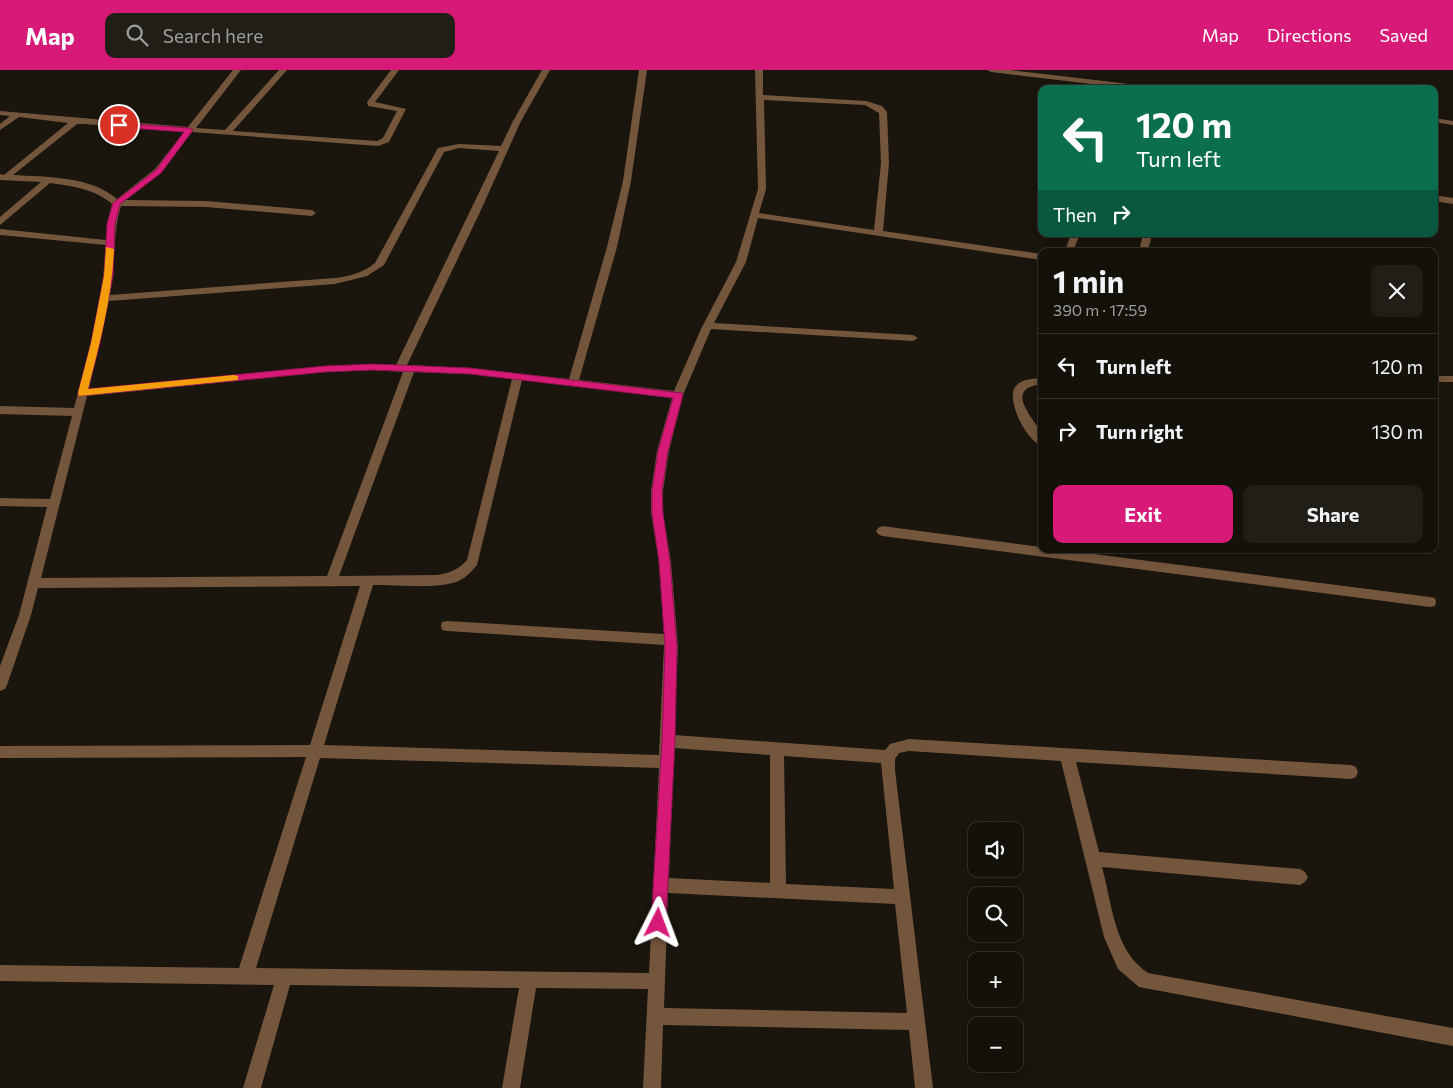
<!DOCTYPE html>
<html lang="en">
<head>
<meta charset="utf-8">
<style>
	body { margin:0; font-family:Commissioner,sans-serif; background:#211e18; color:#f1f3f6; height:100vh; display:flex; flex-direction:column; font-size:19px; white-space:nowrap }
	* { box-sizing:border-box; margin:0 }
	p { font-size:16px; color:#9d9d9c }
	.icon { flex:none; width:28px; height:28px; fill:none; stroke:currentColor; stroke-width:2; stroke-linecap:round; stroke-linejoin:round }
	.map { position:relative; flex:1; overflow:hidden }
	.details { position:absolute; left:1038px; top:178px; width:400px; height:305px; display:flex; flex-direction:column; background:#14100a; border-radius:10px; box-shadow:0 2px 12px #0003,0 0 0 1px #33302b }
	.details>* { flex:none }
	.banner { position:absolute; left:1038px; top:15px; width:400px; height:152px; border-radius:10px; box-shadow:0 2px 12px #0003,0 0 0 1px #33302b; background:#0b6e4f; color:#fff; overflow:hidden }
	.buttons { position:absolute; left:968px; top:752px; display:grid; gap:10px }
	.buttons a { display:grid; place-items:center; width:55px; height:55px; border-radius:10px; background:#14100a; box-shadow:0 2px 12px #0003,0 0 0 1px #33302b; font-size:25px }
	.pin { position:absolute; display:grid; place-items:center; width:42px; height:42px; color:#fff; margin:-21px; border:2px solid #fff; border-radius:50%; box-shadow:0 1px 5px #0007 }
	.me { position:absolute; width:55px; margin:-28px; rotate:3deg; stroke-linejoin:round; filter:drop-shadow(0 0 4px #0008) }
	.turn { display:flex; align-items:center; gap:18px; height:105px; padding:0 15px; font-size:22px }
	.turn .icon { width:65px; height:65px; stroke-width:2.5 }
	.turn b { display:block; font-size:35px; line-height:42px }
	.then { display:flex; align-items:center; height:48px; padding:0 15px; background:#0003; gap:10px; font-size:19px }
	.round { display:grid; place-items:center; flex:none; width:52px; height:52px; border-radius:10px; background:#211e18 }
	.summary { display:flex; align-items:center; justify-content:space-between; height:85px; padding:0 15px }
	h1 { font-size:30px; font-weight:700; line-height:38px }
	.cta { display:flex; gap:10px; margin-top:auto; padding:10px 15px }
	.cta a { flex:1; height:58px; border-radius:10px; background:#d71a78; color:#fff; font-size:20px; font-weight:700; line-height:58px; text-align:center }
	.cta a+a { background:#211e18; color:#f1f3f6 }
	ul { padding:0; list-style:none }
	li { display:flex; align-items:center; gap:15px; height:65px; padding:0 15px; border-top:1px solid #33302b }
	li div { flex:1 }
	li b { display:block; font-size:19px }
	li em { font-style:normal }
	header { display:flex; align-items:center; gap:30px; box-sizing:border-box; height:70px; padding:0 25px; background:#d71a78; color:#fff }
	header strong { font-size:24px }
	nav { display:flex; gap:28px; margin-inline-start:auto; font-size:18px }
	.search { width:350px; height:45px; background:#211e18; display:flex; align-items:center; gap:12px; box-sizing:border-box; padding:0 18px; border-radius:10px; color:#9d9d9c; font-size:19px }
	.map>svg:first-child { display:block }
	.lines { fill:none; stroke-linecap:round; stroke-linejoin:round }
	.minor { fill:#74563d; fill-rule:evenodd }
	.route { fill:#d71a78; stroke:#8c114e }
	.slow { fill:#f59e0b }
</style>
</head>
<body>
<header>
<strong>Map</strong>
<div class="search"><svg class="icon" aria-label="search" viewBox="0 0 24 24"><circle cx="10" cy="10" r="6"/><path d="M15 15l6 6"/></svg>Search here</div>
<nav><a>Map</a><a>Directions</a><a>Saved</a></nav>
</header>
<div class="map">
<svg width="1453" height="1018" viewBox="0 0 1453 1018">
	<rect width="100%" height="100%" fill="#1a150d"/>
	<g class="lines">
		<path class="minor" d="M233 0H241L196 58 225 60 279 0H287L233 61 377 71 383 68 397 41 368 36 367 32 391 0H399L375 32 406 39 389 72 378 76 192 62 161 103 126 130 206 131 312 140 316 143 312 146 206 137 121 136C112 165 116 195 110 225L335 208C350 206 363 203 375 193L438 78 459 74 501 76 513 51 542 0H550L521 51 480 142 407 295 470 298 569 309 607 177 623 111 639 0H647L631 111 617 177 579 310 674 321 701 259 736 192 758 119 755 0H763V25L866 31 882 36 887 42 889 93 883 161 1041 184V190L758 148 746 192 714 253 913 265 918 268 913 271 711 259 683 325 669 381 663 421V443L671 492 678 577 674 665 885 680 890 674 909 669 1351 695 1356 697 1358 702 1356 707 1351 709 1076 692 1099 782 1300 799 1305 802 1308 807 1305 812 1300 815 1102 797C1112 833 1114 881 1148 903L1453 958V976L1139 917 1118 899 1104 867 1061 691 909 681 899 683 895 689V700L933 1018H915L909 960 663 955 661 1018H643L648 919 536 918 520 1018H502L519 918 290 915 261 1018H243L274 915 0 911V895L239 898 306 687 0 688V676L310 675 360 516 38 518 31 545 7 615 5 619 0 621V596L19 545 47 437 0 436V428L50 429 72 346 0 344V336L74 338C88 285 103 231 106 175L0 165V159L106 170 107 154 112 134C95 119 72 116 50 113L0 155V147L41 112 0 110V104L4 105 68 53 19 47 0 60V54L10 46 0 45V41L188 57ZM764 30 865 35 879 43 881 93 874 160 759 143 766 119ZM77 54H84L184 62 155 99 117 129C91 106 46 107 13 105ZM459 78 499 81 396 295 325 296 89 319 109 231 335 214 367 206 384 195 444 82ZM373 300 403 302 327 506 41 508 87 326 325 302ZM414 302 470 304 512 309 467 490C458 500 450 503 437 505L339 506ZM522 310 672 328 657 381 651 421V443L659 492 664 564 447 551 442 552 441 556 442 560 447 561 664 575 659 685 324 675 373 515C395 515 436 519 456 512 465 509 471 502 477 495ZM674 678 770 685V813L669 808ZM784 686 881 693 894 819 786 814ZM320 688 659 698 649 903 256 898ZM668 823 895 834 907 943 664 938Z
			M987 0H1010L1155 17 1159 19H1133L991 2Z
			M1434 48 1453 51V55L1434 52Z
			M1434 125 1453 128V134L1434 131Z
			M1071 164H1080L1073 181H1065Z
			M1143 164H1152L1148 181H1139Z
			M1434 306H1453V312H1434Z
			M1041 308V314C1004 320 1032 345 1041 363 1042 366 1041 371 1041 375 1027 371 1006 331 1015 317 1021 309 1032 309 1041 308Z
			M882 456 1041 477V479H1055L1430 527 1435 528 1436 532 1435 536 1430 537 882 466 878 464 876 461 878 458Z"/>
	</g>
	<path class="route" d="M119 53 189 58 193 60 161 103 120 134 115 154 113 206 100 273 88 319 325 296 373 294 470 298 682 323 683 325 668 381 662 421 663 443 670 492 677 577 675 671 666 853 663 858 658 860 653 858 651 853 662 671 665 577 659 492 652 443V421L658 381 673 328 470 304 373 300 325 302 79 326 78 323 91 273 104 206 107 154 113 133 156 100 184 62 116 57 115 55Z"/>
	<path class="slow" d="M106 177 114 179C112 227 100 273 88 319L234 305 238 306V310L79 326 78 323 91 273 104 206Z"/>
</svg>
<div class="buttons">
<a><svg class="icon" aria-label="sound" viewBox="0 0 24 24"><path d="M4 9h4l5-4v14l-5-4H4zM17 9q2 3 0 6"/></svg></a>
<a><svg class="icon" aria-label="search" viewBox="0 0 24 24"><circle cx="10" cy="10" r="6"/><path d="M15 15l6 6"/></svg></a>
<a>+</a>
<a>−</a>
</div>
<div class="pin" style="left:119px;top:55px;background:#d93025"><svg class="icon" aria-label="arrive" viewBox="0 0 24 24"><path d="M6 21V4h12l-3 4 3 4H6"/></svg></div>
<svg class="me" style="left:658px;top:853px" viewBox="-20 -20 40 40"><path d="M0-17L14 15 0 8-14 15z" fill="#d71a78" stroke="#fff" stroke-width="4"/></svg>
<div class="banner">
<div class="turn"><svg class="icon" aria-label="left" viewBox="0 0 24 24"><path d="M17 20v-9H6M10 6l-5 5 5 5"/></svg><div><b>120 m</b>Turn left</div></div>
<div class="then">Then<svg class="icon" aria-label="right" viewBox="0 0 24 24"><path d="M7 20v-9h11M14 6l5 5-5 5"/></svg></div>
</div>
<section class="details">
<div class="summary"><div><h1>1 min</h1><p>390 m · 17:59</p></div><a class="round"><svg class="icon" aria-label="close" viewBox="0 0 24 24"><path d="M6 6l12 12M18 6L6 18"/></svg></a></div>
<ul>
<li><svg class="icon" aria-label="left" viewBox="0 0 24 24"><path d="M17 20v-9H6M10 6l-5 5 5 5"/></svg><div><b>Turn left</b></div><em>120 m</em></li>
<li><svg class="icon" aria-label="right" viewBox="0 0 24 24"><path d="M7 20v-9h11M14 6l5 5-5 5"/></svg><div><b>Turn right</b></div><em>130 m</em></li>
</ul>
<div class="cta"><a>Exit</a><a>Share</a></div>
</section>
</div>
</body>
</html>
